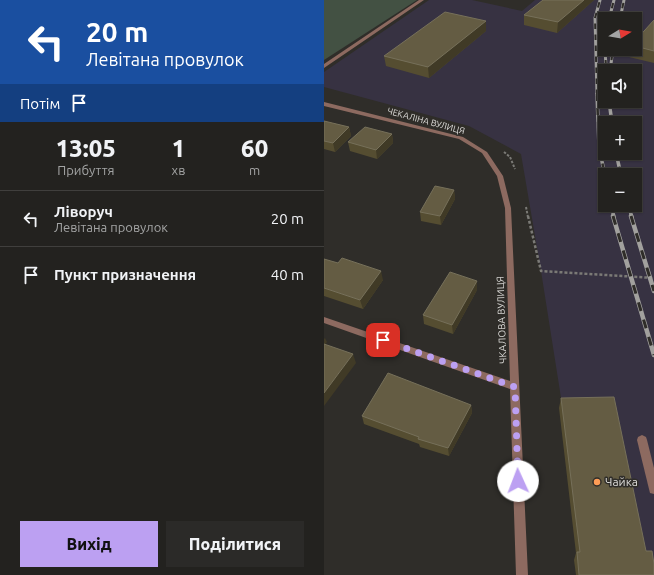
<!DOCTYPE html>
<html lang="uk">
<head>
<meta charset="utf-8">
<style>
	body { margin:0; font-family:Ubuntu,sans-serif; background:#2b2a28; color:#f1f3f6; height:100vh; display:flex; flex-direction:column; font-size:15px; white-space:nowrap }
	* { box-sizing:border-box; margin:0 }
	p { font-size:13px; color:#a3a4a4 }
	.icon { flex:none; width:22px; height:22px; fill:none; stroke:currentColor; stroke-width:2; stroke-linecap:round; stroke-linejoin:round }
	.map { position:relative; flex:1; overflow:hidden }
	.details { display:flex; flex-direction:column; background:#23221f; width:324px }
	.details>* { flex:none }
	.banner { background:#1a4fa0; color:#fff; overflow:hidden }
	.needle { width:26px; rotate:79deg }
	.buttons { position:absolute; left:274px; top:12px; display:grid; gap:8px }
	.buttons a { display:grid; place-items:center; width:44px; height:44px; border-radius:0px; background:#23221f; box-shadow:0 1px 3px #0004,0 0 0 1px #403f3d; font-size:20px }
	.pin { position:absolute; display:grid; place-items:center; width:34px; height:34px; color:#fff; margin:-17px; border-radius:8px; box-shadow:0 2px 6px #0006 }
	.me { position:absolute; width:44px; margin:-22px; rotate:358deg; stroke-linejoin:round; filter:drop-shadow(0 0 3px #0008) }
	.turn { display:flex; align-items:center; gap:14px; height:84px; padding:0 20px; font-size:18px }
	.turn .icon { width:52px; height:52px; stroke-width:2.5 }
	.turn b { display:block; font-size:28px; line-height:34px }
	.then { display:flex; align-items:center; height:38px; padding:0 20px; background:#0003; gap:8px; font-size:15px }
	.eta { display:flex; justify-content:space-evenly; align-items:center; height:68px; text-align:center }
	.eta b { font-size:24px; font-weight:800; line-height:28px }
	.button { display:flex; gap:8px; margin-top:auto; padding:8px 20px }
	.button a { flex:1; height:46px; border-radius:0px; background:#bca0f2; color:#111; font-size:16px; font-weight:800; line-height:46px; text-align:center }
	.button a+a { background:#2b2a28; color:#f1f3f6 }
	ul { padding:0; list-style:none }
	li { display:flex; align-items:center; gap:12px; height:56px; padding:0 20px; border-top:1px solid #403f3d }
	li div { flex:1 }
	li b { display:block; font-size:15px }
	li em { font-style:normal }
	main { display:flex; flex:1; min-height:0 }
	.map>svg:first-child { display:block }
	.industrial { fill:#373242; fill-rule:evenodd }
	.green { fill:#435143 }
	.lines { fill:none; stroke-linecap:round; stroke-linejoin:round }
	.path-far1 { stroke:#7b7a76; stroke-width:2; stroke-dasharray:2.5 1.5; stroke-linecap:butt }
	.path { stroke:#7b7a76; stroke-width:2.5; stroke-dasharray:3 2; stroke-linecap:butt }
	.service { fill:#8d6a60; fill-rule:evenodd }
	.minor { fill:#8d6a60; fill-rule:evenodd }
	.rail-far2-casing { stroke:#a2a19e; stroke-width:3 }
	.rail-far1-casing { stroke:#a2a19e; stroke-width:3.5 }
	.rail-casing { stroke:#a2a19e; stroke-width:4.5 }
	.rail-far2 { stroke:#2f2d29; stroke-width:2; stroke-dasharray:5.5; stroke-linecap:butt }
	.rail-far1 { stroke:#2f2d29; stroke-width:2.5; stroke-dasharray:7; stroke-linecap:butt }
	.rail { stroke:#2f2d29; stroke-width:3; stroke-dasharray:9; stroke-linecap:butt }
	.wall { fill:#554d31 }
	.shaded-wall { fill:#403a26 }
	.building { fill:#645c43; stroke:#76705a }
	.route { stroke:#bca0f2; stroke-width:7; stroke-dasharray:0 12.6 }
	.poi-dot { fill:#fd9c56; stroke:#2f2d29; stroke-width:1.5 }
	.labels { text-anchor:middle; stroke-width:3; stroke-linejoin:round; paint-order:stroke }
	.far-street-label { font-size:9px; fill:#dcdbd8; stroke:#2f2d29 }
	.street-label { font-size:10px; fill:#dcdbd8; stroke:#2f2d29 }
	.near-poi-label { font-size:12px; fill:#dcdbd8; stroke:#2f2d29; text-anchor:start }
</style>
</head>
<body>
<main>
<section class="details">
<div class="banner">
<div class="turn"><svg class="icon" aria-label="left" viewBox="0 0 24 24"><path d="M17 20v-9H6M10 6l-5 5 5 5"/></svg><div><b>20 m</b>Левітана провулок</div></div>
<div class="then">Потім<svg class="icon" aria-label="arrive" viewBox="0 0 24 24"><path d="M6 21V4h12l-3 4 3 4H6"/></svg></div>
</div>
<div class="eta">
<div><b>13:05</b><p>Прибуття</p></div>
<div><b>1</b><p>хв</p></div>
<div><b>60</b><p>m</p></div>
</div>
<ul>
<li><svg class="icon" aria-label="left" viewBox="0 0 24 24"><path d="M17 20v-9H6M10 6l-5 5 5 5"/></svg><div><b>Ліворуч</b><p>Левітана провулок</p></div><em>20 m</em></li>
<li><svg class="icon" aria-label="arrive" viewBox="0 0 24 24"><path d="M6 21V4h12l-3 4 3 4H6"/></svg><div><b>Пункт призначення</b></div><em>40 m</em></li>
</ul>
<div class="button"><a>Вихід</a><a>Поділитися</a></div>
</section>
<div class="map">
<svg width="330" height="575" viewBox="0 0 330 575">
	<rect width="100%" height="100%" fill="#2f2d29"/>
	<path class="industrial" d="M105 0H148L198 11 211 0H330V575H265L217 271 197 154 145 126 0 87V72ZM281 19H311V49H281ZM281 71H311V101H281ZM281 123H311V153H281ZM281 175H311V205H281Z"/>
	<path class="green" d="M0 0H93L0 60Z"/>
	<g class="lines">
		<path class="path-far1" d="M180 152 186 157 191 169
			M202 207 204 217"/>
		<path class="path" d="M204 216 217 271 330 278"/>
		<path class="service" d="M318 435 322 437 323 440 330 468V494L326 493 325 489 313 440 314 437Z"/>
		<path class="minor" d="M95 0H100L0 68V64Z
			M0 102 139 137 163 152 179 176 187 208 204 575H192L186 389 0 323V317L186 381 181 208 173 176 158 153 135 139 0 106Z"/>
		<defs>
			<path id="rail-far2" d="M285 19 290 0
				M296 19 300 0
				M281 49 282 67
				M286 71 289 49
				M273 95 271 18 276 0"/>
			<path id="rail-far1" d="M273 94 275 147 281 176
				M285 101 288 123
				M292 153 297 175
				M287 205 290 217
				M304 205 308 217"/>
			<path id="rail" d="M289 216 330 355
				M307 216 330 291"/>
		</defs>
		<use href="#rail-far2" class="rail-far2-casing"/>
		<use href="#rail-far1" class="rail-far1-casing"/>
		<use href="#rail" class="rail-casing"/>
		<use href="#rail-far2" class="rail-far2"/>
		<use href="#rail-far1" class="rail-far1"/>
		<use href="#rail" class="rail"/>
	</g>
	<path class="wall" d="M219 0H270L233 33 200 25V15Z
		M330 20V63L305 57 307 49H311V41Z
		M162 31 105 78 62 66 60 56Z
		M0 121 25 127 27 136 11 152 0 149Z
		M68 134 69 143 53 159 26 151 24 142Z
		M130 190 131 199 117 225 97 221 96 212Z
		M0 259 59 280 39 309 0 296Z
		M153 290 129 334 100 324 99 315Z
		M237 398 322 551 330 575H252L250 560 252 553 235 408Z
		M147 405 148 413 125 456 96 447 95 444 40 424 38 416Z"/>
	<path class="shaded-wall" d="M260 0H270L233 33 234 22Z
		M162 21V31L105 78 104 67Z
		M25 127 27 136 11 152 9 143Z
		M68 134 69 143 53 159 52 150Z
		M130 190 131 199 117 225 116 216Z
		M57 271 59 280 39 309 36 300Z
		M153 281V290L129 334 128 325Z
		M1 338 3 342 0 346V339Z
		M29 354 32 363 0 406V393Z
		M147 405 148 413 125 456 124 448Z"/>
	<path class="building" d="M219 0H260L234 22 200 15Z
		M121 12 162 21 104 67 60 56Z
		M330 20V51L311 46V41Z
		M0 121 25 127 9 143 0 141Z
		M41 127 68 134 52 150 24 142Z
		M111 186 130 190 116 216 96 212Z
		M18 258 57 271 36 300 0 288V259L14 263Z
		M126 272 153 281 128 325 99 315Z
		M0 344 29 354 0 393Z
		M64 373 147 405 124 448 94 439 95 437 38 416Z
		M290 397 322 551H328L330 564V575H255L253 552H256L237 398Z"/>
	<g class="lines">
		<path class="route" d="M59 340 191 387 194 481"/>
	</g>
	<circle class="poi-dot" cx="273" cy="482" r="4"/>
	<g class="labels">
		<g class="far-street-label">
			<text transform="translate(102 121) rotate(15)" y="3">ЧЕКАЛІНА ВУЛИЦЯ</text>
		</g>
		<g class="street-label">
			<text transform="translate(177 320) rotate(-92)" y="4">ЧКАЛОВА ВУЛИЦЯ</text>
		</g>
		<g class="near-poi-label">
			<text x="281" y="486">Чайка</text>
		</g>
	</g>
</svg>
<div class="buttons">
<a><svg class="needle" viewBox="-14 -14 28 28"><path d="M0-13l5 13h-10z" fill="#e53935"/><path d="M0 13l5-13h-10z" fill="#a3a4a4"/></svg></a>
<a><svg class="icon" aria-label="sound" viewBox="0 0 24 24"><path d="M4 9h4l5-4v14l-5-4H4zM17 9q2 3 0 6"/></svg></a>
<a>+</a>
<a>−</a>
</div>
<div class="pin" style="left:59px;top:340px;background:#d93025"><svg class="icon" aria-label="arrive" viewBox="0 0 24 24"><path d="M6 21V4h12l-3 4 3 4H6"/></svg></div>
<svg class="me" style="left:194px;top:481px" viewBox="-20 -20 40 40"><circle r="19" fill="#fff"/><path d="M0-13L10 11 0 6-10 11z" fill="#bca0f2"/></svg>
</div>
</main>
</body>
</html>
